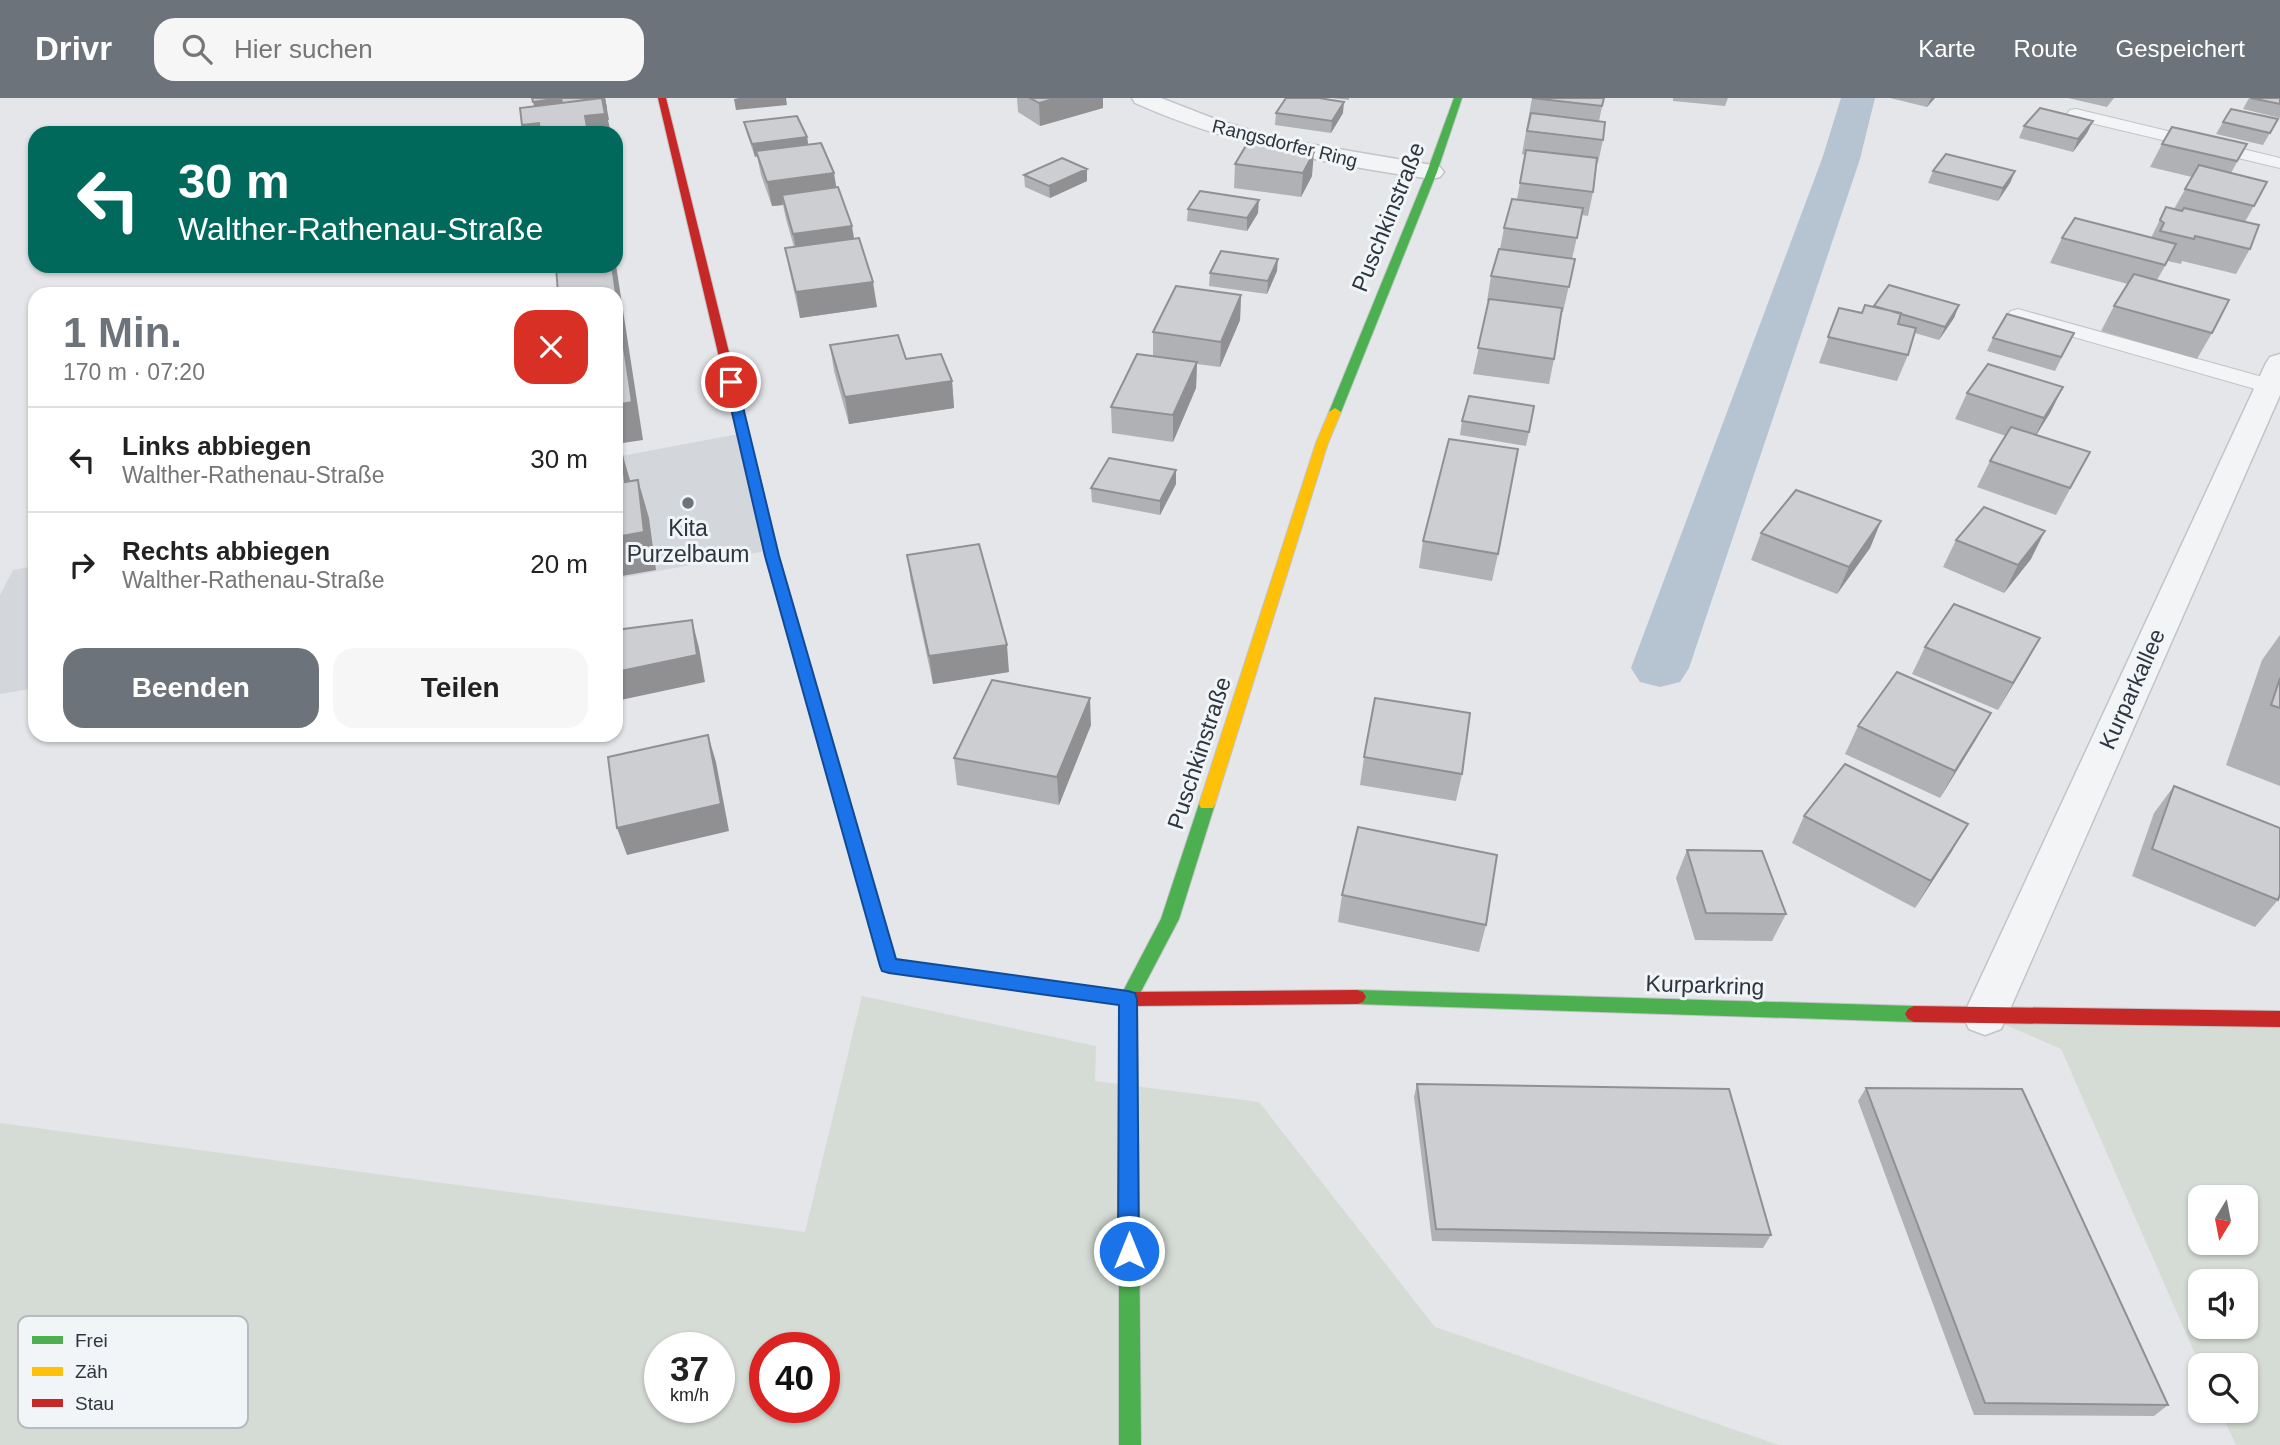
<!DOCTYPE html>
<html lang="de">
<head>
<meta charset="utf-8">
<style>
	body { margin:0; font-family:Arial,sans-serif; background:#f6f6f6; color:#222; height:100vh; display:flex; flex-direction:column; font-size:26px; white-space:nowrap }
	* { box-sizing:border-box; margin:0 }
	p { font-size:23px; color:#767676 }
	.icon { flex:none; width:38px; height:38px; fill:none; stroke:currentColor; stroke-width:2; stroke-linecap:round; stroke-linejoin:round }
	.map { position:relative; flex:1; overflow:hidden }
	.sheet { position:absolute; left:28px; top:189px; width:595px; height:455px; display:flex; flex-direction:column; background:#fff; border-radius:21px; box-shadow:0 2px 5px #0004 }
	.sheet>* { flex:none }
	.banner { position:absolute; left:28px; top:28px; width:595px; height:147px; border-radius:21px; box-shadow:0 2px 5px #0004; background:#00695c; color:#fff; overflow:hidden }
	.needle { width:46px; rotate:190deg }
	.controls { position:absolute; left:2188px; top:1087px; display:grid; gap:14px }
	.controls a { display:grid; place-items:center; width:70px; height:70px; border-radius:14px; background:#fff; box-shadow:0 2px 5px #0004; font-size:35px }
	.speed { position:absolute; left:644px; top:1234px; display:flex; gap:14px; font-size:35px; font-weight:700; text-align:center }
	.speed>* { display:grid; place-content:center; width:91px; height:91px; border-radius:50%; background:#fff; box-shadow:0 2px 5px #0004; line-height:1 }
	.speed small { font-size:18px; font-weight:400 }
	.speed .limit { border:10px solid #d22; background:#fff; color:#111 }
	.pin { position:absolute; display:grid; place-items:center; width:60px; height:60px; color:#fff; margin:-30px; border:4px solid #fff; border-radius:50%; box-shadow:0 2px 7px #0007 }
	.me { position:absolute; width:77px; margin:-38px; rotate:0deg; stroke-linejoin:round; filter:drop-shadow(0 0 5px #0008) }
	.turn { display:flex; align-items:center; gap:24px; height:147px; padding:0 35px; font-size:32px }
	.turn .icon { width:91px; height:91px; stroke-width:2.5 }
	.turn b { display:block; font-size:49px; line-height:60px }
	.round { display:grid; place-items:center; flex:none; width:74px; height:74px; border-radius:21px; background:#f6f6f6 }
	.overview { display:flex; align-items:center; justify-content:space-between; height:119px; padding:0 35px }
	h1 { font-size:42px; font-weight:600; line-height:52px; color:#6c737b }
	.cta { display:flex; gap:14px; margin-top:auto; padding:14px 35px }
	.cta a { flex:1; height:80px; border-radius:21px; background:#6c737b; color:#fff; font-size:28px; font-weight:600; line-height:80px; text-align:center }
	.cta a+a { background:#f6f6f6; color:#222 }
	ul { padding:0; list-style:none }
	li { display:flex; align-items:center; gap:21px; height:105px; padding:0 35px; border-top:2px solid #e0e0e0 }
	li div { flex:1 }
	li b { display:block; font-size:26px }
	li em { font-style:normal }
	header { display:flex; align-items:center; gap:42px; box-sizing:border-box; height:98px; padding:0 35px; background:#6c737b; color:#fff }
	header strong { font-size:33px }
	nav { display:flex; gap:38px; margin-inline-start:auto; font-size:24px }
	.search { width:490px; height:63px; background:#f6f6f6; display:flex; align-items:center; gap:18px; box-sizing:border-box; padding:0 24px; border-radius:21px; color:#767676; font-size:26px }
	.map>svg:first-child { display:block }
	.built { fill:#d3d6db }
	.green { fill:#d5dcd5; fill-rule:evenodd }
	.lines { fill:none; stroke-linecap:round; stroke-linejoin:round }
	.canal { fill:#b5c4d0; fill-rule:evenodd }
	.lane-casing { stroke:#c2c4c7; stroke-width:2 }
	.street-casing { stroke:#c2c4c7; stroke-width:3 }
	.fast-casing { stroke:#c2c4c7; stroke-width:2 }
	.slow-casing { stroke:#c2c4c7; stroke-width:2 }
	.jam-casing { stroke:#c2c4c7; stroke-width:2 }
	.lane { fill:#f3f4f5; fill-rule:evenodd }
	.street { fill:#f3f4f5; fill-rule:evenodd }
	.fast { fill:#4caf50; fill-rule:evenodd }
	.slow { fill:#ffc107; fill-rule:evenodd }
	.jam { fill:#c62828; fill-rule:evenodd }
	.wall { fill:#b0b1b4 }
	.shaded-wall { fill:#909092 }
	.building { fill:#cdced1; stroke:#909092; stroke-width:2 }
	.route { fill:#1a73e8; stroke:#114b97; stroke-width:2 }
	.poi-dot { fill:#6c737b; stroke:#f2f5f7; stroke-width:2.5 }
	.labels { text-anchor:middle; stroke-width:6; stroke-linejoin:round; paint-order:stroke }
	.far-street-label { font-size:19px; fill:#2c3540; stroke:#f2f5f7 }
	.street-label { font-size:23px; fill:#2c3540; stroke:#f2f5f7 }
	.poi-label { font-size:23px; fill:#2c3540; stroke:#f2f5f7 }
	.key { fill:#f2f5f7; stroke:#b7bbc0; stroke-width:2 }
	.key-label { font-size:19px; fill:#2c3540 }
</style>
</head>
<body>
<header>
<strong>Drivr</strong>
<div class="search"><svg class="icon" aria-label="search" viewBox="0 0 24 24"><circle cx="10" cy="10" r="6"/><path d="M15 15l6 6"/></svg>Hier suchen</div>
<nav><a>Karte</a><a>Route</a><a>Gespeichert</a></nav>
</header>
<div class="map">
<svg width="2280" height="1347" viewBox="0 0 2280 1347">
	<rect width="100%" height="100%" fill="#e4e6e9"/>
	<path class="built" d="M744 335 770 452 616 481V359Z
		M35 468V590L0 596V497L13 472Z"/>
	<path class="green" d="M862 898 1096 948 1095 983 1259 1004 1435 1229 1779 1347H0V1025L805 1134ZM660 1250H719V1309H660ZM765 1250H824V1309H765Z
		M1985 918 2280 921V1347H2236L2220 1313 2245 1312V1267H2200L2061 951ZM2200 1099H2245V1144H2200ZM2200 1183H2245V1228H2200Z"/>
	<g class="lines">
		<path class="canal" d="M1841 0H1875L1860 61 1689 570 1680 584 1660 589 1640 584 1631 570 1822 61Z"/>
		<defs>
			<path id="lane" d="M2076 11 2280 60V70L2070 20 2067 16 2070 12Z
				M2018 211 2277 283 2280 288 2277 293 2269 295 2011 221 2007 217 2011 213Z"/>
			<path id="street" d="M1132 0H1161L1220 23 1285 42 1432 67 1440 69 1444 74 1440 79 1432 81C1330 67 1230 47 1135 5Z
				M2280 256V297L2007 918 2001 931 1985 937 1969 931 1963 918 2266 265 2270 259Z"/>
			<path id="fast" d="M1454 0H1462L1437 74 1341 314 1335 318 1331 317 1329 314 1427 74Z
				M1207 700 1213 702 1215 706 1179 821 1137 901 1141 1347H1119V901L1161 821 1199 706 1201 702Z
				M851 728 857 730 859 734 896 862 1108 891 1114 893 1117 898 1114 903 1108 905 883 873 843 734 845 730Z
				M1357 892 1914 908 1920 911 1923 916 1920 921 1914 924 1357 906 1351 904 1348 899 1351 894Z"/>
			<path id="slow" d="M1335 310 1341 314 1328 345 1215 706 1213 710H1201L1199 706 1316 345 1329 314Z
				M740 319 746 323 779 458 859 734 857 738H845L843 734 765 458 734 323Z"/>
			<path id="jam" d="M658 0H666L746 323 744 326H736L734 323Z
				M1108 891 1128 894 1357 892 1363 894 1366 899 1363 904 1357 906 1128 908 1102 903 1099 898 1102 893Z
				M1914 908 2280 913V929L1914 924 1908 921 1905 916 1908 911Z"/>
		</defs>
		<use href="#lane" class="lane-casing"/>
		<use href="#street" class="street-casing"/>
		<use href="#fast" class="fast-casing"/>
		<use href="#slow" class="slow-casing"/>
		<use href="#jam" class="jam-casing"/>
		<use href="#lane" class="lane"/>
		<use href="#street" class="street"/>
		<use href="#fast" class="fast"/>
		<use href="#slow" class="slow"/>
		<use href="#jam" class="jam"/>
	</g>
	<path class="wall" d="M1017 0H1103V10L1040 28 1018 14Z
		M1332 0H1349V2Z
		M1532 0H1604L1599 23 1603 42 1598 65H1597L1593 94 1588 118 1582 117 1572 161H1575L1563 214H1562L1554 261 1549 286 1473 276 1489 204 1487 203 1491 178 1500 151 1504 130 1517 101 1525 57 1522 56Z
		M1673 0H1728L1725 8 1673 3Z
		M1890 0H1935L1927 9Z
		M2068 0H2114L2107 9Z
		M2249 0H2280V20L2243 11Z
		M1276 15H1343L1331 35 1275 27Z
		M2278 21 2263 47 2216 36 2223 24Z
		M2093 23 2087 35 2073 54 2019 40 2024 28Z
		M744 24 807 39 808 46 836 90 877 209 800 220 790 175 785 150 794 149 786 121 783 107 772 108 761 77 757 58 755 59 747 36Z
		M1247 46 1312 78 1301 99 1234 90 1235 66Z
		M2162 46H2247L2231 75 2267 84 2245 124 2250 151 2236 176 2182 163 2181 166 2168 163 2157 182 2212 235 2197 261 2101 233 2114 208 2128 186 2050 165 2062 140H2151L2166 109 2174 111 2192 79 2150 69Z
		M1087 71V83L1050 100 1025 89 1024 77Z
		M1933 73H2015L2010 85 1998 103 1928 85Z
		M1188 111 1258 115 1247 133 1187 123Z
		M1277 173 1267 196 1209 188 1210 175Z
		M1889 187 1959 207 1954 220 1939 242 1915 235 1908 257 1897 283 1819 265 1839 210 1862 215 1873 209Z
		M1241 197 1240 222 1220 269 1197 266 1196 290 1173 344 1112 335 1111 309 1153 258V234Z
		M2074 235 2055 273 1987 253 1993 240Z
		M830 247 906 261 952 283 954 310 849 326 834 273Z
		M2063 289 2050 315 2036 337 2090 354 2056 417 1977 389 1990 363 2006 338 1955 321 1967 295Z
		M1462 323 1529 334 1526 348 1460 337Z
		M1176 372V386L1160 417 1092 404 1091 390Z
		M1881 423 1870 450 1837 496 1751 462 1761 435Z
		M1956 442 2031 461 2004 495 1943 469Z
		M1423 443 1498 456 1492 483 1419 470Z
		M907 457 1009 574 933 586 911 484Z
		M2280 537V688L2226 667 2262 562Z
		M2040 540 1998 612 1912 576 1925 549Z
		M1991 615 1975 643 1940 700 1845 656 1858 628Z
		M1091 627 1059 707 957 687 954 660Z
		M1364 659 1462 676 1456 703 1360 687Z
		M2174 688 2278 802 2255 829 2132 778 2154 715Z
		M1804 718 1952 753 1915 810 1792 745Z
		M1687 752 1786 816 1772 843 1695 842 1676 780Z
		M1342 797 1486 827 1479 854 1338 824Z
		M1417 986 1771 1137 1763 1150 1432 1143 1414 999Z
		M1866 990 2168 1307 2154 1318 1974 1317 1858 1003Z"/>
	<path class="shaded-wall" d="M561 0 564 12 536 15 533 4Z
		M605 0 609 22H608L611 35H588L563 15Z
		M739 0H786L787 7 736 12 734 1Z
		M1057 0H1103V10L1040 28 1039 5Z
		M1931 0H1935L1927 9Z
		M1344 4 1343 15 1331 35 1332 23Z
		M2093 23 2087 35 2073 54 2078 41Z
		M539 25 542 35H524L522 27Z
		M807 39 809 51 756 53 757 58 755 59 752 46Z
		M1314 54 1312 78 1301 99 1303 75Z
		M1087 71V83L1050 100 1049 88Z
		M2015 73 2010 85 1998 103 2003 90Z
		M834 75 838 99 782 97 783 107 772 108 767 84Z
		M1259 102 1258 115 1247 133V120Z
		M852 128 856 152 798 161 793 136Z
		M1278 161 1277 173 1267 196 1268 183Z
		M616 167 643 342 616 346 612 168H616Z
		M873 184 877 209 800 220 796 194Z
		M1241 197 1240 222 1220 269 1221 244Z
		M1959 207 1954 220 1939 242 1945 229Z
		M1197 264 1196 290 1173 344V317Z
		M952 283 954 310 849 326 845 299Z
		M2063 289 2050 315 2031 346 2044 320Z
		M622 355 633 392 625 384Z
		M1176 372V386L1160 417V403Z
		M638 382 649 420 656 472 616 479V439Z
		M1881 423 1870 450 1837 496 1849 469Z
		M2045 433 2031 461 2004 495 2018 467Z
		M692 522 699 550 705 584 616 603V574Z
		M2040 540 2025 567 1998 612 2013 585Z
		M1007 547 1009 574 933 586 929 558Z
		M1090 600 1091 627 1059 707 1057 679Z
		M1991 615 1975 643 1940 700 1955 673Z
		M708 637 716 664 729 733 627 757 617 730Z
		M1968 726 1952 753 1915 810 1931 783Z"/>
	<path class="building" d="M532 0H599L562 5 561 0 533 4Z
		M602 0 605 16 585 18 588 35H540L539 25 522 27 520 10Z
		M602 0H604L606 10 605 11Z
		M1030 0H1057L1039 5Z
		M1286 0H1319L1344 4 1332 23 1276 15Z
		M1532 0H1604L1602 8Z
		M2251 0H2280V6Z
		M2040 10 2093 23 2078 41 2024 28Z
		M2231 11 2278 21 2270 35 2223 24Z
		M1531 15 1605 24 1603 42 1527 33Z
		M797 18 807 39 752 46 744 24Z
		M2172 29 2247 46 2237 63 2162 46Z
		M821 45 834 75 767 84 756 53Z
		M1247 46 1314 54 1303 75 1235 66Z
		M1526 52 1597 60 1593 94 1520 85Z
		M1946 56 2015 73 2003 90 1933 73Z
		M1062 60 1087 71 1049 88 1024 77Z
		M2199 67 2267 84 2254 108 2185 91Z
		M838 89 852 128 793 136 782 97Z
		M1200 93 1259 102 1247 120 1188 111Z
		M1512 101 1583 110 1577 140 1504 130Z
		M2166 109 2182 113 2184 110 2259 127 2250 151 2195 138 2194 141 2160 133 2164 125 2160 122Z
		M2075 120 2176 146 2165 167 2062 140Z
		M859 140 873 184 796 194 785 150Z
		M1499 151 1575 161 1569 189 1491 178Z
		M1221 153 1278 161 1268 183 1210 175Z
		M556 168H612L632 304 616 307V196H558Z
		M2134 176 2229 202 2212 235 2114 208Z
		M1889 187 1959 207 1945 229 1874 208Z
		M1176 188 1241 197 1221 244 1153 234Z
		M1489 201 1562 210 1554 261 1478 250Z
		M1865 207 1901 215 1898 226 1916 230 1908 257 1828 239 1839 210 1862 215Z
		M2007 216 2074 235 2061 259 1993 240Z
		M898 237 906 261 941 256 952 283 845 299 830 247Z
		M1137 256 1197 264 1173 317 1111 309Z
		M1988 266 2063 289 2044 320 1967 295Z
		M1469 298 1534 308 1529 334 1462 323Z
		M2011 329 2090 354 2070 390 1990 363Z
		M1449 341 1518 351 1498 456 1423 443Z
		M616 355H622L625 384 638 382 644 434 616 439Z
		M1109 360 1176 372 1160 403 1091 390Z
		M1796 392 1881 423 1849 469 1761 435Z
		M1984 409 2045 433 2018 467 1956 442Z
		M979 446 1007 547 929 558 907 457Z
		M1954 506 2040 540 2013 585 1925 549Z
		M692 522 697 557 616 574V532Z
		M1897 574 1991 615 1955 673 1858 628Z
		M2280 580V610L2271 607Z
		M992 582 1090 600 1057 679 954 660Z
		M1375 600 1470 615 1462 676 1364 659Z
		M708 637 721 706 617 730 608 659Z
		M1845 666 1968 726 1931 783 1804 718Z
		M2174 688 2280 730V796L2278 802 2152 751Z
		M1358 729 1497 757 1486 827 1342 797Z
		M1687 752 1762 753 1786 816 1706 815Z
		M1417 986 1729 991 1771 1137 1436 1131Z
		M1866 990 2022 991 2168 1307 1985 1305Z"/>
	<path class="route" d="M731 280 737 284 779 458 896 861 1128 893 1135 895 1137 901 1139 1153 1136 1160 1129 1163 1121 1160 1118 1153 1119 907 889 875 882 873 880 868 765 458 725 284Z"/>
	<circle class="poi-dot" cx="688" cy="405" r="7"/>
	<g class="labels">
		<g class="far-street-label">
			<text transform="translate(1285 45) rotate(14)" y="7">Rangsdorfer Ring</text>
		</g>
		<g class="street-label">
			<text transform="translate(1388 119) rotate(-68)" y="8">Puschkinstraße</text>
			<text transform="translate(2132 591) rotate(-66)" y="8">Kurparkallee</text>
			<text transform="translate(1199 655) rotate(-72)" y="8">Puschkinstraße</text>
			<text transform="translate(1705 887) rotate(2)" y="8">Kurparkring</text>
		</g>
		<g class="poi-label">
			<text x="688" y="438">Kita<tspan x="688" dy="26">Purzelbaum</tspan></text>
		</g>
	</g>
	<rect x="18" y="1218" width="230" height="112" rx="10" class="key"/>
	<rect x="32" y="1238" width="31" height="8" fill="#4caf50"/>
	<rect x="32" y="1269" width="31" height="9" fill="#ffc107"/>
	<rect x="32" y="1301" width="31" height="8" fill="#c62828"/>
	<g class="key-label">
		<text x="75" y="1249">Frei</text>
		<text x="75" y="1280">Zäh</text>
		<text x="75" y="1312">Stau</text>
	</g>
</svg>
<div class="controls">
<a><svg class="needle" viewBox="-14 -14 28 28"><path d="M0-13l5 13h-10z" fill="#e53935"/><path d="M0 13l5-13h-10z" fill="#767676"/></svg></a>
<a><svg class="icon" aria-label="sound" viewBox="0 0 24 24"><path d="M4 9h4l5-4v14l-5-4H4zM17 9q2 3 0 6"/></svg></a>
<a><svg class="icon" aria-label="search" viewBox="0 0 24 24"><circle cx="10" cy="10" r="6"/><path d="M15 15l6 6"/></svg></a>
</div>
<div class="speed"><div>37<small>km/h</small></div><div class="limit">40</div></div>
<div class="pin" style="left:731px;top:284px;background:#d93025"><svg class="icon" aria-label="arrive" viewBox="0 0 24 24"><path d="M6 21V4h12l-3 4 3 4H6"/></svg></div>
<svg class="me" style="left:1129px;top:1153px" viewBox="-20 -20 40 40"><circle r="17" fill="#1a73e8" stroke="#fff" stroke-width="3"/><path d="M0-11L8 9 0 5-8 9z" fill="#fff"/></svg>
<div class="banner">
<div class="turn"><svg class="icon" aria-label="left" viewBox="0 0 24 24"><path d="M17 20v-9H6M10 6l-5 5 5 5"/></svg><div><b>30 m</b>Walther-Rathenau-Straße</div></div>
</div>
<section class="sheet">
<div class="overview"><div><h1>1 Min.</h1><p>170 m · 07:20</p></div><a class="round" style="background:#d93025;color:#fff"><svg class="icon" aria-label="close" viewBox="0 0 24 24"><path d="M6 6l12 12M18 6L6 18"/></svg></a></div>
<ul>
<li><svg class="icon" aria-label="left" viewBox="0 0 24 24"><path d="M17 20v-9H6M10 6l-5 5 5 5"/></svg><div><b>Links abbiegen</b><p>Walther-Rathenau-Straße</p></div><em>30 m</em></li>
<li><svg class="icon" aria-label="right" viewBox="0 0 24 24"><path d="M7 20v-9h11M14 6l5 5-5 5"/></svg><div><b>Rechts abbiegen</b><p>Walther-Rathenau-Straße</p></div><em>20 m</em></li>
</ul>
<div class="cta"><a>Beenden</a><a>Teilen</a></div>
</section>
</div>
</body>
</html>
